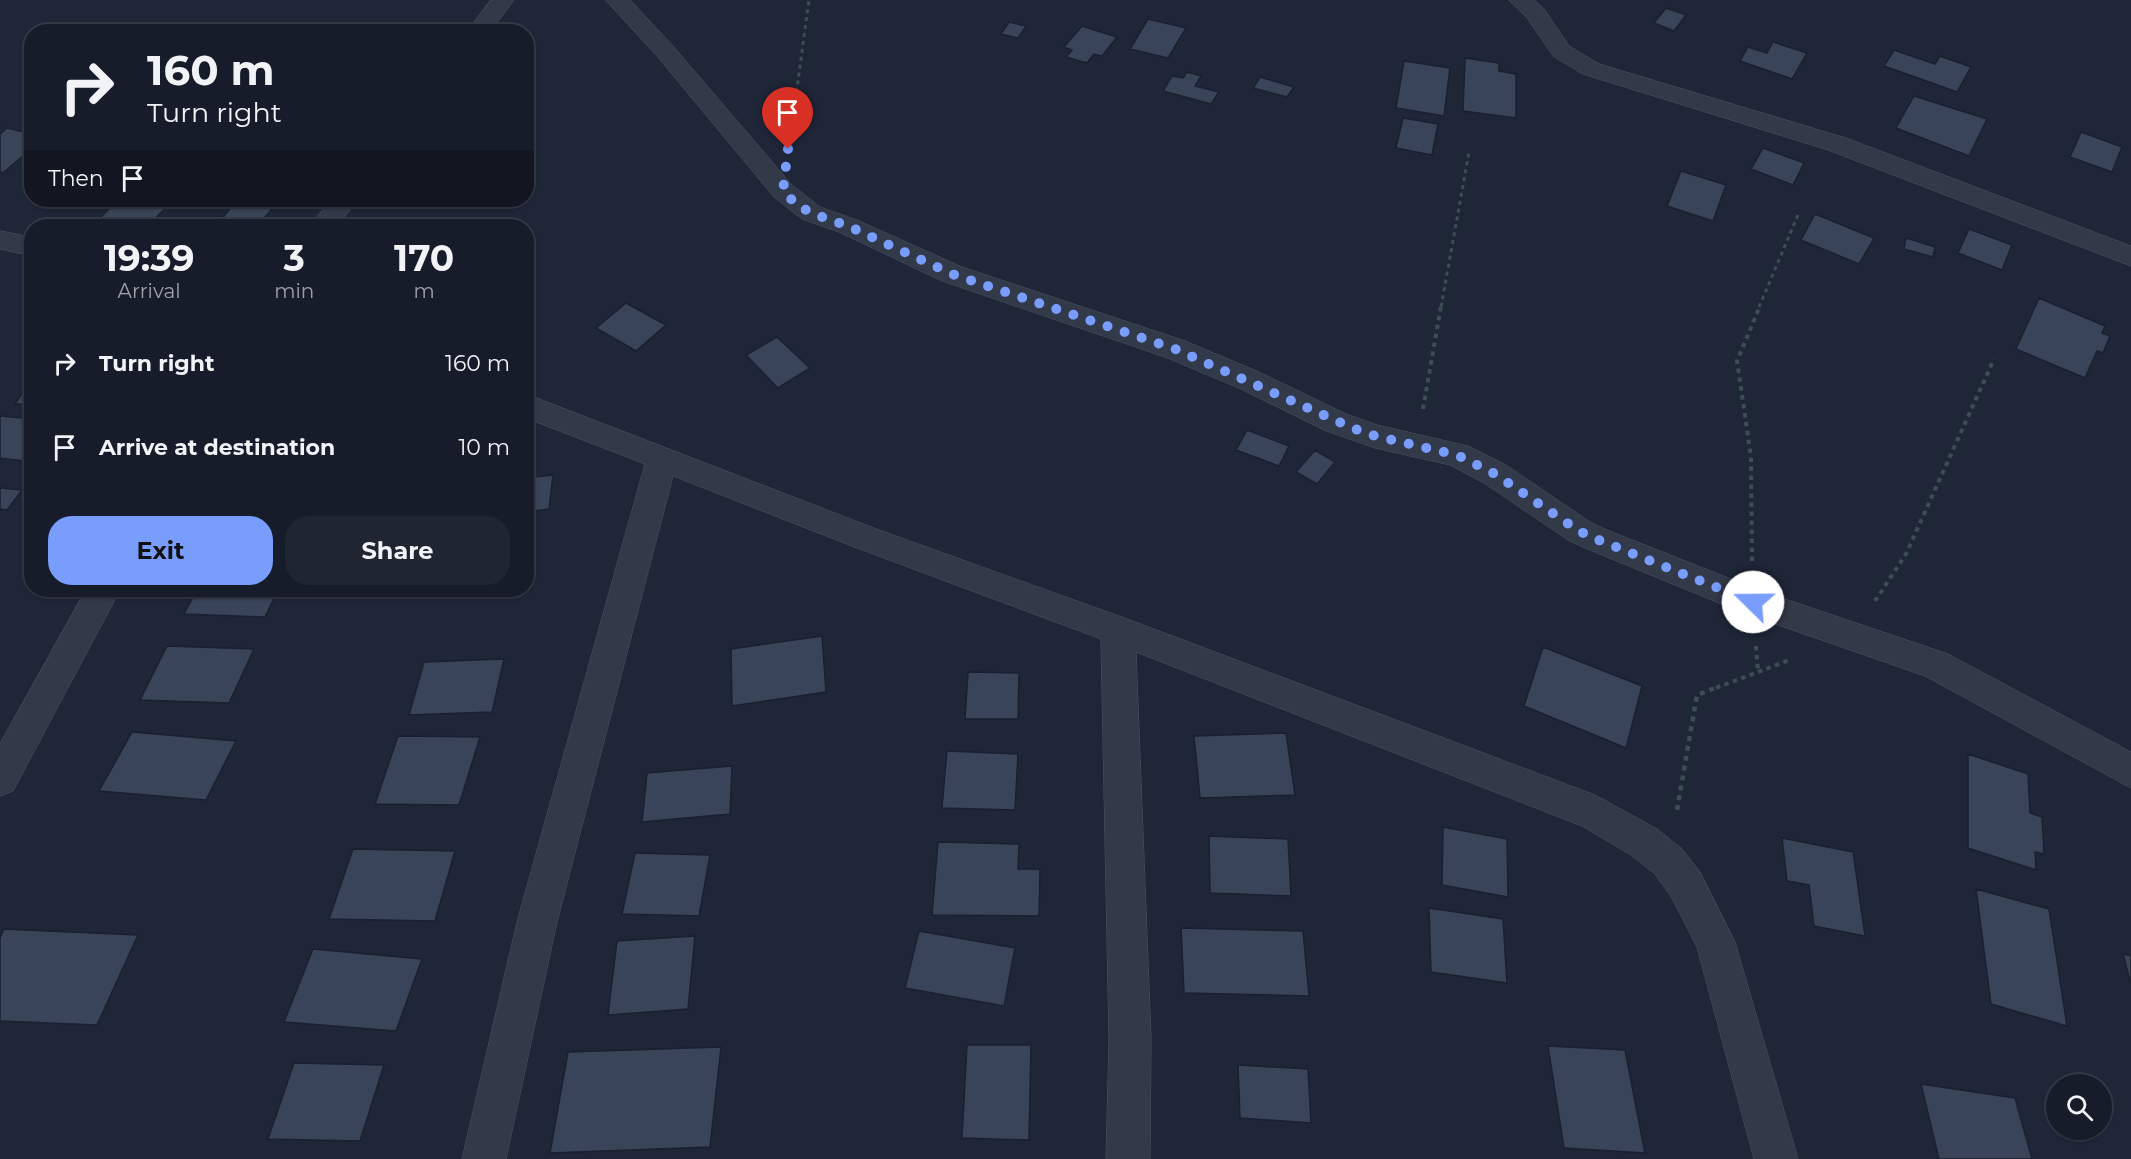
<!DOCTYPE html>
<html lang="en">
<head>
<meta charset="utf-8">
<style>
	body { margin:0; font-family:Montserrat,sans-serif; background:#202532; color:#f1f3f6; height:100vh; display:flex; flex-direction:column; font-size:22px; white-space:nowrap }
	* { box-sizing:border-box; margin:0 }
	p { font-size:20px; color:#9ea1a8 }
	.icon { flex:none; width:33px; height:33px; fill:none; stroke:currentColor; stroke-width:2; stroke-linecap:round; stroke-linejoin:round }
	.map { position:relative; flex:1; overflow:hidden }
	.details { position:absolute; left:24px; top:219px; width:510px; height:378px; display:flex; flex-direction:column; background:#171c2a; border-radius:24px; box-shadow:0 2px 4px #0004,0 0 0 2px #363a47 }
	.details>* { flex:none }
	.hud { position:absolute; left:24px; top:24px; width:510px; height:183px; border-radius:24px; box-shadow:0 2px 4px #0004,0 0 0 2px #363a47; background:#171c2a; color:#f1f3f6; overflow:hidden }
	.controls { position:absolute; left:2046px; top:1074px; display:grid; gap:12px }
	.controls a { display:grid; place-items:center; width:66px; height:66px; border-radius:50%; background:#171c2a; box-shadow:0 2px 4px #0004,0 0 0 2px #363a47; font-size:30px }
	.pin { position:absolute; display:grid; place-items:center; width:51px; height:51px; color:#fff; margin:-62px -26px; border-radius:50% 50% 50% 0; rotate:-45deg; box-shadow:0 0 6px #0007 }
	.pin .icon { rotate:45deg }
	.me { position:absolute; width:66px; margin:-33px; rotate:292deg; stroke-linejoin:round; filter:drop-shadow(0 0 4px #0008) }
	.turn { display:flex; align-items:center; gap:21px; height:126px; padding:0 24px; font-size:27px }
	.turn .icon { width:78px; height:78px; stroke-width:2.5 }
	.turn b { display:block; font-size:42px; line-height:51px }
	.then { display:flex; align-items:center; height:57px; padding:0 24px; background:#0003; gap:12px; font-size:22px }
	.eta { display:flex; justify-content:space-evenly; align-items:center; height:102px; text-align:center }
	.eta b { font-size:36px; font-weight:700; line-height:42px }
	.button { display:flex; gap:12px; margin-top:auto; padding:12px 24px }
	.button a { flex:1; height:69px; border-radius:24px; background:#799dfd; color:#111; font-size:24px; font-weight:700; line-height:69px; text-align:center }
	.button a+a { background:#202532; color:#f1f3f6 }
	ul { padding:0; list-style:none }
	li { display:flex; align-items:center; gap:18px; height:84px; padding:0 24px }
	li div { flex:1 }
	li b { display:block; font-size:22px }
	li em { font-style:normal }
	.map>svg:first-child { display:block }
	.building { fill:#3a4458; stroke:#1a202f; stroke-width:1.5 }
	.lines { fill:none; stroke-linecap:round; stroke-linejoin:round }
	.minor-casing { stroke:#4d5363; stroke-width:1 }
	.path-far2 { stroke:#3b4f53; stroke-width:3; stroke-dasharray:4 4; stroke-linecap:butt }
	.path-far1 { stroke:#3b4f53; stroke-width:4; stroke-dasharray:4.5 4.5; stroke-linecap:butt }
	.path { stroke:#3b4f53; stroke-width:4.5; stroke-dasharray:5 5; stroke-linecap:butt }
	.minor { fill:#323948; fill-rule:evenodd }
	.route { stroke:#799dfd; stroke-width:10; stroke-dasharray:0 18 }
</style>
</head>
<body>
<div class="map">
<svg width="2131" height="1159" viewBox="0 0 2131 1159">
	<rect width="100%" height="100%" fill="#1f2638"/>
	<path class="building" d="M1666 8 1686 15 1674 31 1654 23Z
		M1148 19 1186 28 1168 58 1130 49Z
		M1009 22 1026 26 1018 38 1001 34Z
		M1082 26 1117 37 1102 56 1094 54 1087 63 1066 57 1072 50 1064 47Z
		M1773 42 1807 53 1792 79 1740 61 1748 47 1767 53Z
		M1894 50 1935 64 1940 56 1971 67 1957 92 1884 66Z
		M1465 58 1499 63V71L1516 74V118L1463 111Z
		M1404 61 1450 68 1444 116 1396 108Z
		M1187 72 1201 76 1195 86 1219 92 1211 104 1163 91 1172 76 1183 78Z
		M1260 77 1294 87 1287 97 1253 88Z
		M1914 96 1987 119 1969 156 1896 128Z
		M1403 118 1438 124 1432 155 1396 148Z
		M7 128 32 134V148L3 173 0 172V134Z
		M2081 132 2122 147 2112 172 2070 157Z
		M1763 148 1804 163 1793 185 1751 169Z
		M1681 171 1726 185 1713 221 1667 206Z
		M118 200H174L147 226 99 219Z
		M237 200H279L258 226H216Z
		M1815 214 1874 238 1859 264 1801 240Z
		M1969 229 2012 245 2002 270 1958 253Z
		M1906 238 1935 247 1933 257 1904 249Z
		M2039 298 2105 326 2102 333 2110 336 2103 353 2097 351 2085 378 2016 349Z
		M626 303 666 325 636 351 596 328Z
		M777 337 810 368 778 388 746 355Z
		M32 379V404H15Z
		M0 416 32 419V462L0 458Z
		M1247 430 1289 446 1279 466 1236 450Z
		M1315 450 1335 462 1317 484 1296 472Z
		M553 475 549 509 526 512V478Z
		M0 488 22 490 7 510 0 509Z
		M197 590H278L265 617 184 614Z
		M822 636 826 692 732 706 731 649Z
		M167 646 254 649 229 703 140 700Z
		M1543 647 1642 686 1626 748 1524 706Z
		M504 659 492 712 409 715 424 662Z
		M968 672 1019 673 1018 719H965Z
		M132 732 236 741 206 800 99 791Z
		M1286 733 1295 795 1200 798 1194 736Z
		M398 736 480 737 459 805 375 804Z
		M947 751 1018 754 1015 810 942 808Z
		M1968 754 2028 774 2030 813 2042 817 2044 854 2035 852 2036 870 1968 848Z
		M732 766 730 814 642 822 647 773Z
		M1443 827 1507 839 1508 897 1442 885Z
		M1209 836 1288 839 1291 896 1210 893Z
		M1782 838 1853 852 1865 936 1814 926 1809 885 1787 881Z
		M938 842 1019 844 1018 869H1040L1039 916 932 915Z
		M353 849 455 851 435 921 329 919Z
		M635 853 710 855 699 916 622 914Z
		M1976 889 2049 909 2067 1026 1991 1004Z
		M1429 908 1503 919 1507 983 1431 972Z
		M1181 928 1303 931 1309 996 1184 993Z
		M4 929 138 935 97 1025 0 1021V938Z
		M919 931 1015 948 1004 1006 905 988Z
		M695 936 688 1009 608 1015 617 941Z
		M313 949 422 959 396 1031 284 1022Z
		M2123 954 2131 956V984Z
		M967 1045H1031L1029 1140 962 1138Z
		M1548 1046 1625 1050 1645 1153 1564 1148Z
		M721 1047 710 1147 550 1153 568 1052Z
		M294 1063 384 1065 360 1141 268 1139Z
		M1238 1065 1308 1069 1311 1123 1240 1118Z
		M1921 1084 2015 1098 2032 1159H1939Z"/>
	<g class="lines">
		<defs>
			<path id="minor" d="M491 0H514L490 32H467Z
				M606 0H630L673 46 792 185 820 207 857 220 962 267 1185 341 1259 372 1346 414 1377 425 1468 446 1506 465 1590 522 1607 530 1761 591 1948 654 2131 752V788L1925 676 1741 612 1585 548 1568 540 1484 483 1450 465 1375 448 1324 430 1239 388 1165 357 942 281 839 232 802 219 774 197 657 56Z
				M1509 0H1534L1544 9 1569 46 1599 64 1846 138 2131 246V266L1828 150 1583 74 1553 56 1528 19Z
				M331 200H358L337 226H310Z
				M0 231 32 237V256L0 249Z
				M526 394 879 530 1130 620 1595 795 1657 829 1681 848 1700 872 1735 942 1798 1159H1754L1697 947 1672 898 1655 874 1631 855 1582 826 1136 652 1151 1039 1150 1159H1106L1109 1039 1101 639 857 548 673 476 557 922 506 1159H462L517 922 645 464 526 418Z
				M86 590H120L13 791 0 796V744Z"/>
		</defs>
		<use href="#minor" class="minor-casing"/>
		<path class="path-far2" d="M790 140 809 0
			M1441 307 1469 152
			M1759 307 1798 215"/>
		<path class="path-far1" d="M1423 409 1441 306
			M1752 561 1751 457 1737 361 1760 306
			M1875 601 1906 554 1994 359
			M1756 646 1758 672
			M1716 688 1792 659"/>
		<path class="path" d="M1677 810 1697 695 1720 686"/>
		<use href="#minor" class="minor"/>
	</g>
	<g class="lines">
		<path class="route" d="M788 149 783 191 796 204 811 213 848 226 952 274 1175 349 1355 429 1375 436 1457 455 1495 474 1579 531 1596 539 1753 602"/>
	</g>
</svg>
<div class="controls">
<a><svg class="icon" aria-label="search" viewBox="0 0 24 24"><circle cx="10" cy="10" r="6"/><path d="M15 15l6 6"/></svg></a>
</div>
<div class="pin" style="left:788px;top:149px;background:#d93025"><svg class="icon" aria-label="arrive" viewBox="0 0 24 24"><path d="M6 21V4h12l-3 4 3 4H6"/></svg></div>
<svg class="me" style="left:1753px;top:602px" viewBox="-20 -20 40 40"><circle r="19" fill="#fff"/><path d="M0-13L10 11 0 6-10 11z" fill="#799dfd"/></svg>
<div class="hud">
<div class="turn"><svg class="icon" aria-label="right" viewBox="0 0 24 24"><path d="M7 20v-9h11M14 6l5 5-5 5"/></svg><div><b>160 m</b>Turn right</div></div>
<div class="then">Then<svg class="icon" aria-label="arrive" viewBox="0 0 24 24"><path d="M6 21V4h12l-3 4 3 4H6"/></svg></div>
</div>
<section class="details">
<div class="eta">
<div><b>19:39</b><p>Arrival</p></div>
<div><b>3</b><p>min</p></div>
<div><b>170</b><p>m</p></div>
</div>
<ul>
<li><svg class="icon" aria-label="right" viewBox="0 0 24 24"><path d="M7 20v-9h11M14 6l5 5-5 5"/></svg><div><b>Turn right</b></div><em>160 m</em></li>
<li><svg class="icon" aria-label="arrive" viewBox="0 0 24 24"><path d="M6 21V4h12l-3 4 3 4H6"/></svg><div><b>Arrive at destination</b></div><em>10 m</em></li>
</ul>
<div class="button"><a>Exit</a><a>Share</a></div>
</section>
</div>
</body>
</html>
